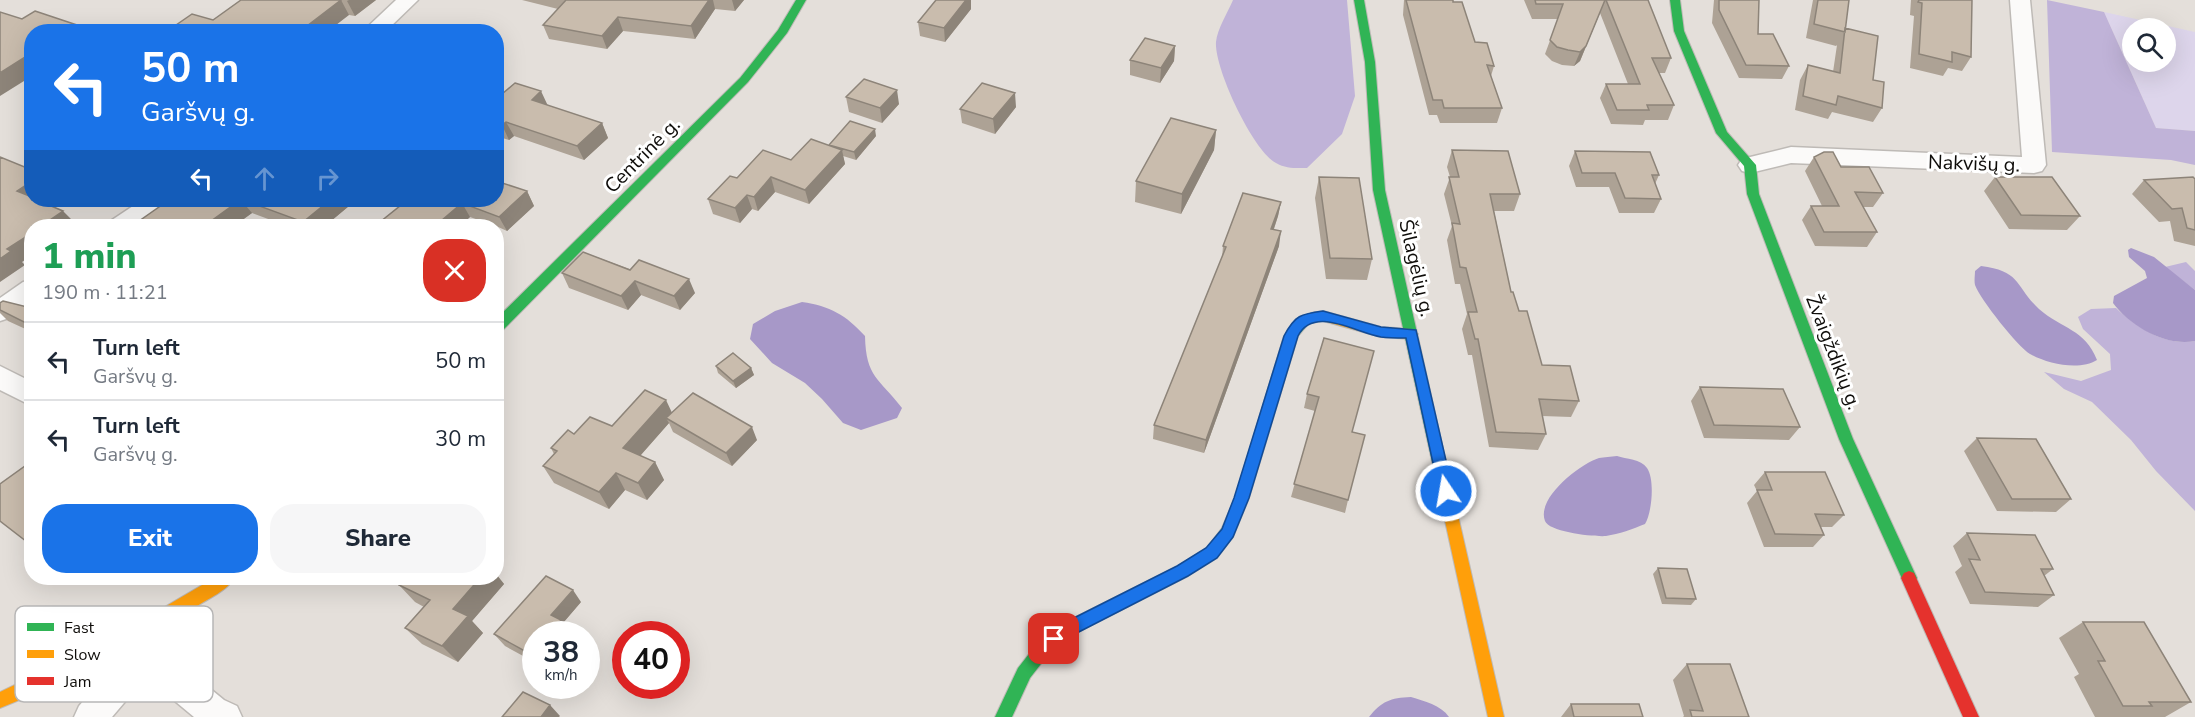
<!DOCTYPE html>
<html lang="en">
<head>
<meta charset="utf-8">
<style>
	body { margin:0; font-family:"Nunito Sans",sans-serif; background:#f6f6f7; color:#1f2937; height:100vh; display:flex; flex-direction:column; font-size:22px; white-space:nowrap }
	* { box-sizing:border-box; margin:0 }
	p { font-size:20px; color:#747a83 }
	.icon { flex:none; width:33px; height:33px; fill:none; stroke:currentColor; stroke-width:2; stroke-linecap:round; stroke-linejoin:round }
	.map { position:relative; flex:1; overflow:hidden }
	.side { position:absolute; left:24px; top:219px; width:480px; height:366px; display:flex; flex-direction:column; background:#fff; border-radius:24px; box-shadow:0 6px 24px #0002 }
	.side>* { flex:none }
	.guide { position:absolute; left:24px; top:24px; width:480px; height:183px; border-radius:24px; box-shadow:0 6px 24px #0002; background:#1a73e8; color:#fff; overflow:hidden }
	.fabs { position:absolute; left:2122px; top:18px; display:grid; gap:12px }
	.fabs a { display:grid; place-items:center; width:54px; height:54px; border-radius:50%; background:#fff; box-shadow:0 6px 24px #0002; font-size:30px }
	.speed { position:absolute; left:522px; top:621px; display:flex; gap:12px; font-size:30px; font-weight:700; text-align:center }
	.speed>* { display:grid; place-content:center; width:78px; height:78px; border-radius:50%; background:#fff; box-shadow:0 6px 24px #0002; line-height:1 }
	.speed small { font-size:15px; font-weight:400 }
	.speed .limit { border:9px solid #d22; background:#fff; color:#111 }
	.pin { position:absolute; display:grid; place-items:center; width:51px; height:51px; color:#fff; margin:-26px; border-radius:12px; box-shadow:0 3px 9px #0006 }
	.me { position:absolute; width:66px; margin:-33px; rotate:348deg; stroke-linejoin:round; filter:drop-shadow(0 0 4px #0008) }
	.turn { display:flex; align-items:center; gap:21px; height:126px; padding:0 18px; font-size:27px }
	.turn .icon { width:78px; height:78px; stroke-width:2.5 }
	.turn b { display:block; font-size:42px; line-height:51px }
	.lanes { display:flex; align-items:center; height:57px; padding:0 18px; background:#0003; justify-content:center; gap:30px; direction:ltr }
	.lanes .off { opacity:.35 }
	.round { display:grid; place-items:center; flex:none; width:63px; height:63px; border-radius:24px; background:#f6f6f7 }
	.head { display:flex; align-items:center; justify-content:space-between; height:102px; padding:0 18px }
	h1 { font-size:36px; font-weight:800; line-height:45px; color:#1e9e55 }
	.primary-button { display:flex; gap:12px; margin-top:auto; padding:12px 18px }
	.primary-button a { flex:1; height:69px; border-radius:24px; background:#1a73e8; color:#fff; font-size:24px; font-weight:800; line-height:69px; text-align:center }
	.primary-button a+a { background:#f6f6f7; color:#1f2937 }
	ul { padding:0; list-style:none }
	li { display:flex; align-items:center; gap:18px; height:78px; padding:0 18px; border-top:2px solid #e0e1e3 }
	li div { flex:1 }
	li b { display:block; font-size:22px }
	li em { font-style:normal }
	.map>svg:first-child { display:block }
	.green { fill:#ddd5eb; fill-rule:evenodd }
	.forest { fill:#c0b3d8 }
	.water { fill:#a798c8 }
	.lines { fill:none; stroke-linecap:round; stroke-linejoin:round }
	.street-casing { stroke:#bebab6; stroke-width:3 }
	.fast-casing { stroke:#bebab6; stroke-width:2 }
	.slow-casing { stroke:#bebab6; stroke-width:2 }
	.jam-casing { stroke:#bebab6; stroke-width:2 }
	.street { fill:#fbfaf9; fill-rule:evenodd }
	.fast { fill:#30b455; fill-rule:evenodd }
	.slow { fill:#ff9f0a; fill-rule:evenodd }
	.jam { fill:#e5322d; fill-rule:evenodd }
	.wall { fill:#ada295 }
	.shaded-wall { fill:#8d8479 }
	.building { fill:#c9bcad; stroke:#8d8479; stroke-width:1.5 }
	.route { fill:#1a73e8; stroke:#114b97; stroke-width:1.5 }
	.labels { text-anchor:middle; stroke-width:6; stroke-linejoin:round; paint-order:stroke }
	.street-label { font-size:20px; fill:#0f0d0a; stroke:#fff }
	.key { fill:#fff; stroke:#b7b6b6; stroke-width:1.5 }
	.key-label { font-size:16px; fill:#0f0d0a }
</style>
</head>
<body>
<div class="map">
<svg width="2195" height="717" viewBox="0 0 2195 717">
	<rect width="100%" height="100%" fill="#e4dfda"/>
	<path class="green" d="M2104 12 2195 32V131L2156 128ZM2133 28H2166V62H2133Z"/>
	<path class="forest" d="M1233 0H1347L1355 96 1342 134 1307 168C1297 168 1286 169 1276 163 1253 151 1214 68 1216 42 1217 29 1228 12 1233 0Z
		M2047 0 2104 12 2156 128 2195 131V165L2171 160 2052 152Z
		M2186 262 2195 271V290L2165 267Z
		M2116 308C2136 327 2166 347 2195 341V511L2156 471 2131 440 2092 402 2064 389 2044 372 2081 381 2111 370 2110 354 2083 329 2078 317 2091 309Z"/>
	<path class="water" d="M2131 248 2154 257 2195 290V341C2166 347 2130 326 2113 303L2114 296 2147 278 2145 271 2129 257 2128 250Z
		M1981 266C2022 271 2015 287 2039 309 2062 329 2085 329 2097 360 2080 371 2047 364 2030 354 2018 347 1980 299 1975 285 1974 281 1975 275 1975 271Z
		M802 302C830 306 846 315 865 336 866 378 879 378 902 408L897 418 861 430 843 423 822 399 805 383 772 363 750 339 753 324 775 311Z
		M1617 456C1626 459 1641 459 1647 468 1655 479 1652 513 1645 524 1633 529 1619 534 1606 536 1594 537 1549 532 1545 521 1536 498 1580 464 1599 458 1604 457 1611 457 1617 456Z
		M1411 697C1424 701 1441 705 1449 717H1369C1382 701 1390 698 1411 697Z"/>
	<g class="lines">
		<defs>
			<path id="street" d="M396 0H418L385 32H362Z
				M2010 0H2030L2046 165 2042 171 2034 173 1791 163 1750 173 1742 171 1738 165 1742 159 1791 147 2022 157Z
				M142 200H171L168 206 138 226H109L112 220Z
				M32 280V302L9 318 0 321V298L23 282Z
				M0 366 32 382V406L0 390Z
				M141 617 152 622 157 632 159 647 224 700 237 706 242 717H194L146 677 112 717H74L79 706 127 650 125 632 130 622Z"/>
			<path id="fast" d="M796 0H806L787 33 748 82 501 332 496 333V319L740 78 778 30Z
				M1354 0H1364L1375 62 1385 190 1452 489 1450 493 1445 495 1440 493 1438 489 1373 190 1365 62Z
				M1670 0H1680L1684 31 1727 132 1756 165 1759 194 1853 439 1917 578 1914 583 1909 585 1904 583 1839 439 1747 194 1744 166 1716 133 1674 31Z
				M1316 312 1321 313 1323 317 1321 321 1308 324 1298 336 1249 498 1233 537 1217 558 1188 576 1070 636 1051 651 1030 678 1012 717H995L1018 668 1039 641 1058 626 1178 566 1207 548 1222 528 1235 498 1284 336 1296 319Z"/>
			<path id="slow" d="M1323 311 1381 327 1411 329 1418 334 1411 339 1381 337 1323 321H1311L1309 317 1311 313Z
				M1445 483 1450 485 1452 489 1504 717H1488L1438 489 1440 485Z
				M214 578H234C228 590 208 599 197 606 135 645 69 681 0 708V692L110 639Z"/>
			<path id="jam" d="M1909 571 1914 573 1979 717H1963L1901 578 1904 573Z"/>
		</defs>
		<use href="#street" class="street-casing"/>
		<use href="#fast" class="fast-casing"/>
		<use href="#slow" class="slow-casing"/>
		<use href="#jam" class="jam-casing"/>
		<use href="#street" class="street"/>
		<use href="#fast" class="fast"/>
		<use href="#slow" class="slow"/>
		<use href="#jam" class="jam"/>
	</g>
	<path class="wall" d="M241 0H376L355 16 349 15 213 20Z
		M522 0H744L735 11 715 9 695 39 623 31 607 49 549 39 543 25 558 9Z
		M936 0H971V9L945 42 920 36 918 22Z
		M1404 0H1453V2L1475 42 1494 66 1491 76 1502 108 1497 123H1440L1437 115H1429L1403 15Z
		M1524 0H1648L1671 58 1665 73H1659L1674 105 1668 120H1645L1643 125 1611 124 1600 98 1606 84H1628L1600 13 1580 61 1574 66 1562 65 1552 61 1545 54 1558 19H1532Z
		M1714 0H1759L1758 34 1789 66 1782 79 1739 78 1712 23Z
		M1813 0H1849L1845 29 1873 80 1882 108 1873 122 1832 112 1828 119 1795 110 1800 80 1808 65 1833 72 1837 45 1836 46 1806 38Z
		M1911 0H1972L1971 57 1962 71 1948 68 1943 76 1910 68 1914 16 1910 15Z
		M1175 46 1174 61 1160 83 1130 75V60Z
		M846 97 899 104 882 123 849 112Z
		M496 99 547 105 602 123 608 138 584 160 514 136 509 140 496 136Z
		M1016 107 995 134 962 123 960 109Z
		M1216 130 1214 150 1181 214 1135 202 1136 181Z
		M876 136 856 160 843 156 845 164 809 204 775 192 758 211 752 209 740 223 713 214 708 199 737 178 791 160 830 146 829 145Z
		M1452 150 1520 194 1514 211H1494L1511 292 1542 365 1579 401 1571 417 1542 416 1546 434 1538 450 1489 447 1472 355H1468L1462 329 1467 314 1460 284H1455L1447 240 1452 226 1444 194 1450 177 1447 167Z
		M1575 151 1659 175 1655 184 1661 199 1654 213H1619L1609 187H1576L1569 166Z
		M1814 157 1841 167 1883 193 1873 207H1863L1877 232 1867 247 1815 246 1802 220 1811 206H1822L1805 171Z
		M1319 177 1372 259 1367 280 1326 279 1315 198Z
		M1995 177 2080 216 2067 230 2009 229 1984 191Z
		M2195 179V246L2174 241 2170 221 2159 222 2132 194 2144 180Z
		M527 191 534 206 507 231 496 226 470 217 460 226H375L404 203 402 200Z
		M169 200H345L349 206 325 226H287L252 213 234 226H132Z
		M1281 202 1278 216 1274 229 1279 246 1204 453 1153 439 1154 425 1222 258 1223 246Z
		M583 252 695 293 680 310 641 295 628 310 569 288 562 273Z
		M0 303 27 307 32 303V332L8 321 0 313Z
		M1324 338 1352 432 1348 500 1345 513 1291 497 1315 411 1304 408 1307 394Z
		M716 366 751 368 754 375 736 388 718 373Z
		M1700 387 1800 427 1789 440 1704 438 1691 401Z
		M672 413 757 440 732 466 673 432 669 423 640 456 655 462 664 480 647 500 625 490 609 509 554 483 543 466 554 454 551 448 574 434Z
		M1977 438 2071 499 2056 512 1997 511 1964 451Z
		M1765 472 1844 515 1832 527H1821L1824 535 1813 547H1764L1747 503 1757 491 1754 485Z
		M1967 533 2053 569 2044 576 2054 595 2038 607 1970 604 1955 572 1962 566 1953 546Z
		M1658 568 1696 599 1691 605 1662 604 1653 574Z
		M496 574 504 584 472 621 483 633 458 662 422 644 405 628 424 607 415 602 399 585 496 578Z
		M581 602 563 623 570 632 536 634V663L505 646 494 634Z
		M2083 622 2191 702 2165 717H2095L2074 677 2079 674 2059 638Z
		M1687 664 1749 717H1683L1684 716 1673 680Z
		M1571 704 1643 717H1561Z"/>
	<path class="shaded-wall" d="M341 0 349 15 327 32H299Z
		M349 0H376L355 16 347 1Z
		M709 0H713L715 9 695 39 691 26Z
		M732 0H744L735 11Z
		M966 0H971V9L945 42 944 28Z
		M1605 0 1580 61 1574 66 1580 52Z
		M618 17 623 31 607 49 602 36Z
		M1175 46 1174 61 1160 83 1161 68Z
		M32 52V76L0 96V73Z
		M897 90 899 104 882 123 880 108Z
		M541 91 548 106 532 100Z
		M1015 93 1016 107 995 134 993 119Z
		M506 122 514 136 509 140 502 125Z
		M602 123 608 138 584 160 577 146Z
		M875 129 876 136 856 160 854 152Z
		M1216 130 1214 150 1181 214 1182 194Z
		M842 150 845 164 809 204 805 190Z
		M771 177 775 192 758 211 754 197Z
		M32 181V200L17 191Z
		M527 191 534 206 507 231 499 217Z
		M747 195 752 209 740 223 735 208Z
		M240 200H241L252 213 234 226H204Z
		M330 200H345L349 206 325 226H306L303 222Z
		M1281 202 1278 216 1269 243 1271 229Z
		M462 203 470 217 460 226H435Z
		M63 211 76 224 72 226H41Z
		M1281 231 1279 246 1204 453 1206 440Z
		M32 233V255L22 262 25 265 0 282V259L7 249Z
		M689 279 695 293 680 310 674 296Z
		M635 281 641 295 628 310 621 296Z
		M751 368 754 375 736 388 733 381Z
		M666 400 674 417 666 418 669 423 632 465 623 448Z
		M752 427 757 440 732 466 726 453Z
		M655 462 664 480 647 500 638 483Z
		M616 473 625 490 609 509 599 492Z
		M496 574 504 584 472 621 483 633 458 662 442 646 453 609 480 578H496Z
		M573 590 581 602 563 623 570 632 568 634H549L551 615Z
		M536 650V659L532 655Z
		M550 705 560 716 559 717H541Z"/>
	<path class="building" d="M241 0H341L299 32H166L192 14 213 20Z
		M566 0H709L691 26 618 17 602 36 543 25Z
		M936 0H966L944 28 918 22Z
		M1406 0H1453V2H1462L1475 42 1487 43 1494 66 1487 65 1502 108H1444L1442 100H1433Z
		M1535 0H1605L1586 46 1580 52 1568 50 1557 47 1550 40 1563 4H1536Z
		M1606 0H1648L1671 58H1652L1674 105H1647L1649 110H1617L1606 84H1640Z
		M1719 0H1759L1758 34H1773L1789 66 1746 65 1719 10Z
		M1818 0H1849L1845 32 1814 24Z
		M1919 0H1972L1971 57 1952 52V62L1919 54 1922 3 1918 2Z
		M35 11 98 32H32V52L30 54 0 73V12L22 19Z
		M1845 28 1878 36 1873 80 1884 82 1882 108 1838 96 1836 105 1803 96 1808 65 1840 73Z
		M1145 38 1175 46 1161 68 1130 60Z
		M864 79 897 90 880 108 846 97Z
		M515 83 541 91 532 100 602 123 577 146 506 122 502 125 496 124V99Z
		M982 83 1015 93 993 119 960 109Z
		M1171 118 1216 130 1182 194 1136 181Z
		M850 121 875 129 854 152 829 145Z
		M811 139 842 150 805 190 771 177 754 197 747 195 735 208 708 199 730 176 737 178 763 150 791 160Z
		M1452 150 1508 151 1520 194H1490L1511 292H1513L1519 311H1527L1542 365 1570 366 1579 401 1539 399 1546 434 1496 432 1478 339H1475L1468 312H1477L1466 268 1460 267 1452 223 1460 224 1449 177H1459Z
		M1575 151 1650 152 1659 175H1652L1661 199 1625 198 1615 173H1582Z
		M1824 152H1833L1841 167H1869L1883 193 1855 192 1877 232H1824L1811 206H1839L1814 157Z
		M0 157 32 170V181L17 191 32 197V200H37L63 211 41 226H32V233L7 249 11 251 0 259Z
		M1319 177 1359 178 1372 259 1330 258Z
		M1995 177H2052L2080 216 2021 215Z
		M2193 177 2195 179V230L2187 228 2182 208 2172 209 2144 180Z
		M496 181 527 191 499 217 462 203 435 226H375L406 201 402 200H496Z
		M1243 193 1281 202 1271 229 1281 231 1206 440 1154 425 1226 247 1223 246Z
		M169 200H240L204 226H132Z
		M243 200H330L303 222Z
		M583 252 630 270 639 260 689 279 674 296 635 281 621 296 562 273Z
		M3 301 27 307 32 303V326L0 310V303Z
		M1324 338 1374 351 1352 432 1365 435 1348 500 1294 484 1319 397 1307 394Z
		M733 353 751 368 733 381 716 366Z
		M1700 387 1783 389 1800 427 1714 425Z
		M645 390 666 400 623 448 655 462 638 483 616 473 599 492 543 466 557 451 551 448 568 430 574 434 590 417 612 426Z
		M693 393 752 427 726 453 666 418Z
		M1977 438 2036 439 2071 499H2012Z
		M32 461V491L28 494 32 497 31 545 0 521V484Z
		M1765 472H1825L1844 515 1815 514 1824 535 1775 534 1757 490H1772Z
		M1967 533 2035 535 2053 569H2041L2054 595 1985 592 1969 559 1980 560Z
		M1658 568 1687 569 1696 599 1666 598Z
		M546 576 573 590 551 615 561 620 549 634H536V650L532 655 494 634Z
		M405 578H480L453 609 468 616 442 646 405 628 430 600 399 585Z
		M2083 622H2144L2191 702H2149L2152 706H2123L2098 661H2105Z
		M1687 664H1730L1749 717H1692L1690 710 1703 711Z
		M523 692 550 705 541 717H502Z
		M1571 704H1639L1643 717H1574Z"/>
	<path class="route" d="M1323 311 1381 327 1416 330 1453 491 1451 496 1446 498 1441 496 1439 491 1406 338C1398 338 1389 338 1381 337 1356 333 1314 305 1298 336L1249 498 1233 537 1217 558 1188 576 1069 637 1054 646 1048 644 1046 639 1048 634 1058 626 1177 566 1206 548 1222 529 1234 498 1284 336C1295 315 1301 314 1323 311Z"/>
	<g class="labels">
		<g class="street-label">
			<text transform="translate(642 155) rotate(-45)" y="7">Centrinė g.</text>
			<text transform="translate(1974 163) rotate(2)" y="7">Nakvišų g.</text>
			<text transform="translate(1417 268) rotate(77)" y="7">Šilagėlių g.</text>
			<text transform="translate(1834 352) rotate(69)" y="7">Žvaigždikių g.</text>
		</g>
	</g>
	<rect x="15" y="606" width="198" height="96" rx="9" class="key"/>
	<rect x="27" y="623" width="27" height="8" fill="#30b455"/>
	<rect x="27" y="650" width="27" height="8" fill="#ff9f0a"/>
	<rect x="27" y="677" width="27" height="8" fill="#e5322d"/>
	<g class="key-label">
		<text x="64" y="633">Fast</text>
		<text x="64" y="660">Slow</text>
		<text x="64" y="687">Jam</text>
	</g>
</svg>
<div class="fabs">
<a><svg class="icon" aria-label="search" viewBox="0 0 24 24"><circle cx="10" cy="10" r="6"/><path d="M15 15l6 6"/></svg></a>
</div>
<div class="speed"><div>38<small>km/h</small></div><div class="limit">40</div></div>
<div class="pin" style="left:1054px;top:639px;background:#d93025"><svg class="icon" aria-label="arrive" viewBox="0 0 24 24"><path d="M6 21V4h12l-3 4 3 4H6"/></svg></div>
<svg class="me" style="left:1446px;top:491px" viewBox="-20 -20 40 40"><circle r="17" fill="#1a73e8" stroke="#fff" stroke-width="3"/><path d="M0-11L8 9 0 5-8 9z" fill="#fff"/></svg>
<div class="guide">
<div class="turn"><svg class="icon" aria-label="left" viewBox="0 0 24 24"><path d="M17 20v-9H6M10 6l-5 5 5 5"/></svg><div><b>50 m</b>Garšvų g.</div></div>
<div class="lanes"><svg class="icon" aria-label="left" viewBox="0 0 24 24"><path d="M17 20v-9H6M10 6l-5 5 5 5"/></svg><svg class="icon off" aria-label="ahead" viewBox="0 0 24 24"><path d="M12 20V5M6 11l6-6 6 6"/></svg><svg class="icon off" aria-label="right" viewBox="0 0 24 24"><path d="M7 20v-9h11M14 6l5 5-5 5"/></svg></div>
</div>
<section class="side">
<div class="head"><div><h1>1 min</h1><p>190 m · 11:21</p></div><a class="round" style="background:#d93025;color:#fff"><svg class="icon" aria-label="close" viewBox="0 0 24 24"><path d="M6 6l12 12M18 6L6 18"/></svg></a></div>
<ul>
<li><svg class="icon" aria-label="left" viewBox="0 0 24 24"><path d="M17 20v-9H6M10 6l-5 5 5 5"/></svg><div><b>Turn left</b><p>Garšvų g.</p></div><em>50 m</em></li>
<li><svg class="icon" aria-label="left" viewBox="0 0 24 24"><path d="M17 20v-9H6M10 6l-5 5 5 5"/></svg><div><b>Turn left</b><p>Garšvų g.</p></div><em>30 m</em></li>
</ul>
<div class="primary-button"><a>Exit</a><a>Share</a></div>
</section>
</div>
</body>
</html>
